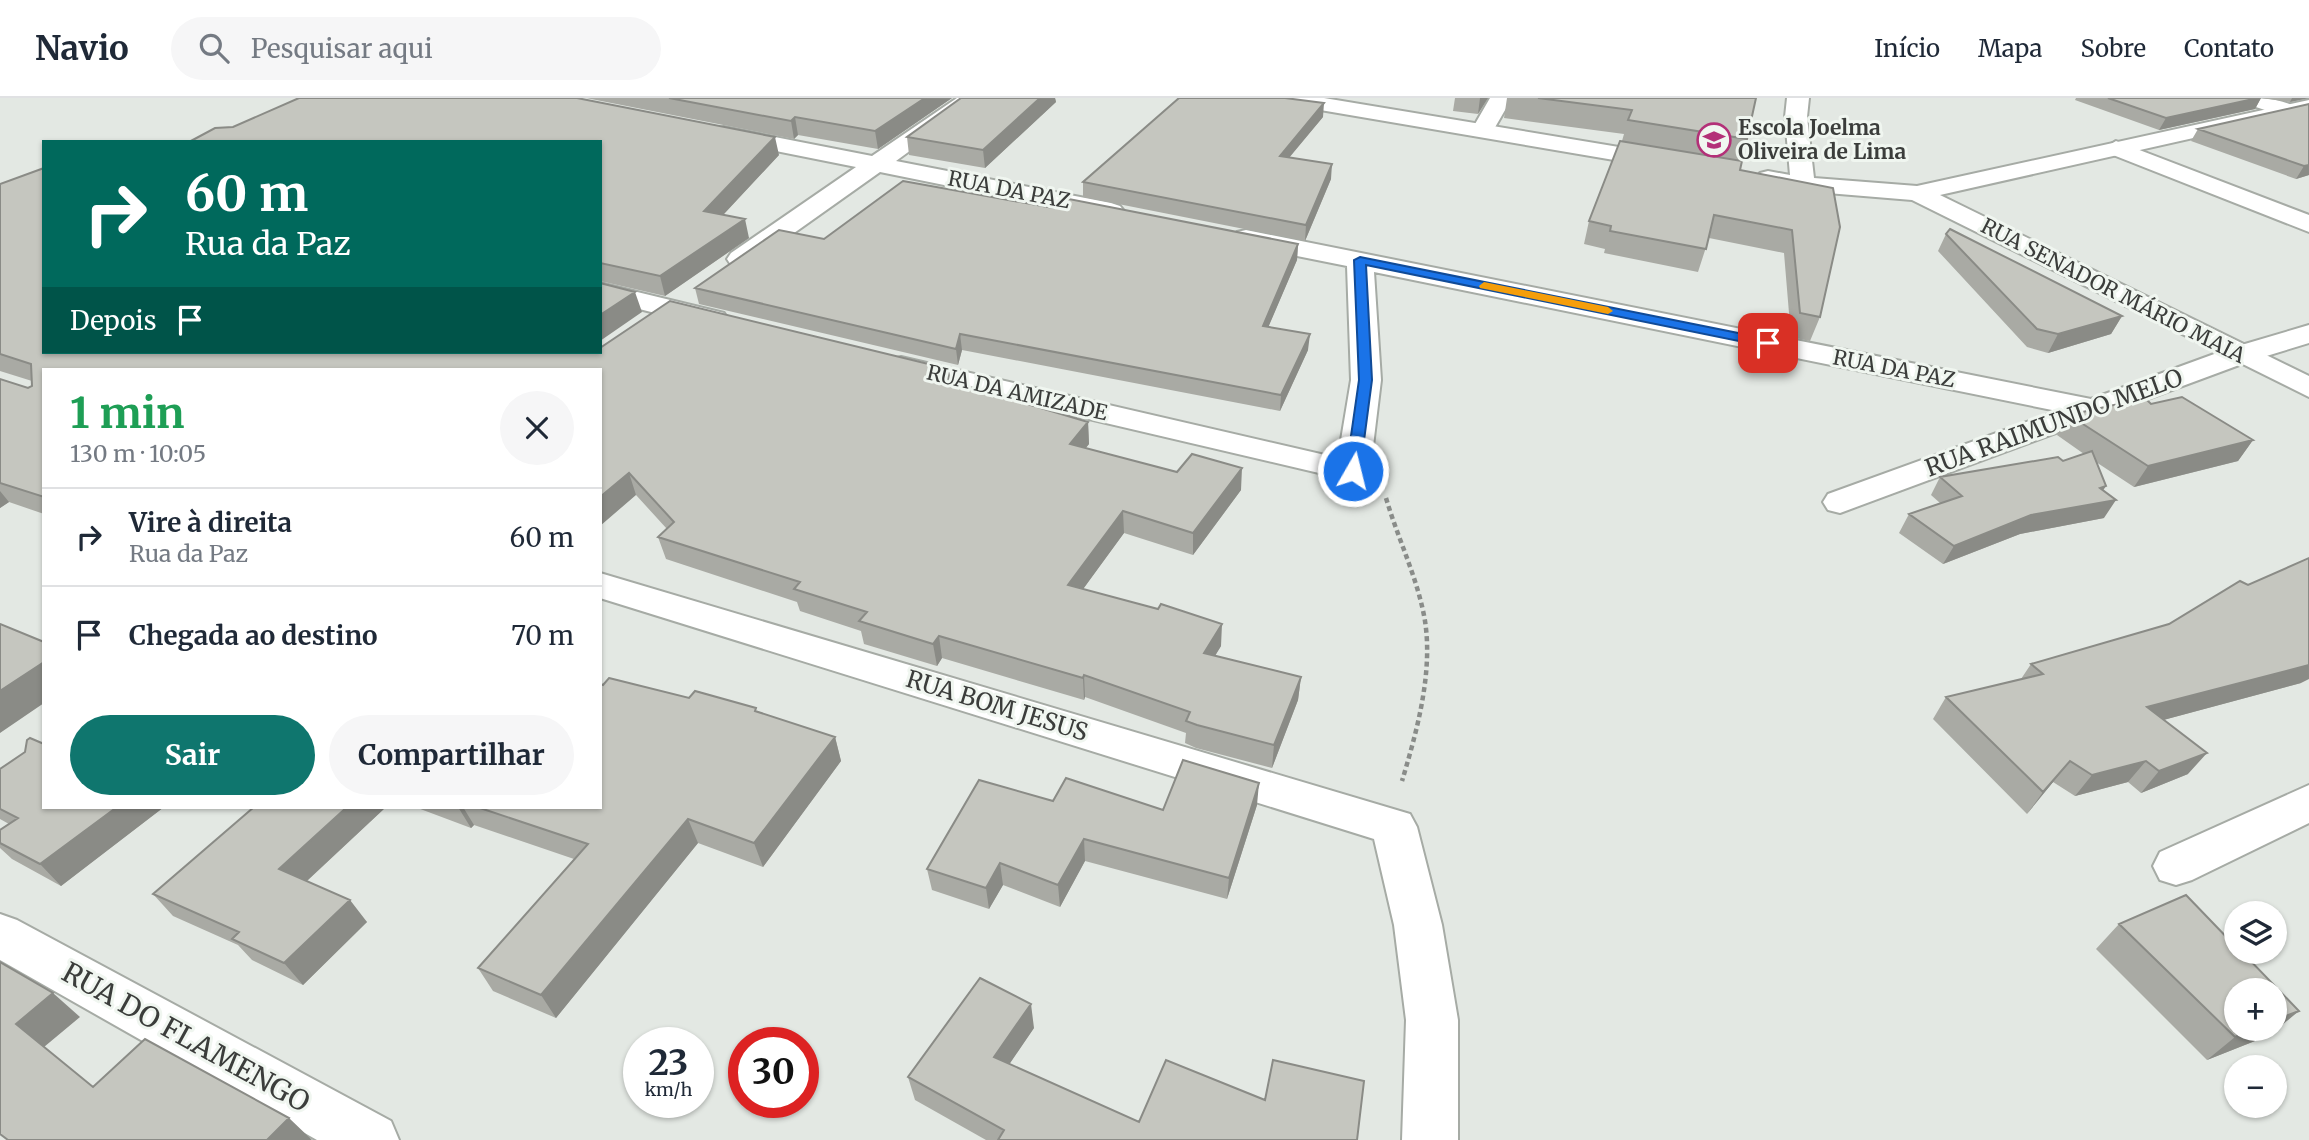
<!DOCTYPE html>
<html lang="pt">
<head>
<meta charset="utf-8">
<style>
	body { margin:0; font-family:Merriweather,serif; background:#f6f6f7; color:#1f2937; height:100vh; display:flex; flex-direction:column; font-size:26px; white-space:nowrap }
	* { box-sizing:border-box; margin:0 }
	p { font-size:23px; color:#747a83 }
	.icon { flex:none; width:38px; height:38px; fill:none; stroke:currentColor; stroke-width:2; stroke-linecap:round; stroke-linejoin:round }
	.map { position:relative; flex:1; overflow:hidden }
	.panel { position:absolute; left:42px; top:270px; width:560px; height:441px; display:flex; flex-direction:column; background:#fff; border-radius:0px; box-shadow:0 2px 5px #0004 }
	.panel>* { flex:none }
	.banner { position:absolute; left:42px; top:42px; width:560px; height:214px; border-radius:0px; box-shadow:0 2px 5px #0004; background:#00695c; color:#fff; overflow:hidden }
	.tools { position:absolute; left:2224px; top:803px; display:grid; gap:14px }
	.tools a { display:grid; place-items:center; width:63px; height:63px; border-radius:50%; background:#fff; box-shadow:0 2px 5px #0004; font-size:35px }
	.speed { position:absolute; left:623px; top:929px; display:flex; gap:14px; font-size:35px; font-weight:700; text-align:center }
	.speed>* { display:grid; place-content:center; width:91px; height:91px; border-radius:50%; background:#fff; box-shadow:0 2px 5px #0004; line-height:1 }
	.speed small { font-size:18px; font-weight:400 }
	.speed .limit { border:10px solid #d22; background:#fff; color:#111 }
	.pin { position:absolute; display:grid; place-items:center; width:60px; height:60px; color:#fff; margin:-30px; border-radius:14px; box-shadow:0 4px 10px #0006 }
	.me { position:absolute; width:77px; margin:-38px; rotate:8deg; stroke-linejoin:round; filter:drop-shadow(0 0 5px #0008) }
	.turn { display:flex; align-items:center; gap:24px; height:147px; padding:0 28px; font-size:32px }
	.turn .icon { width:91px; height:91px; stroke-width:2.5 }
	.turn b { display:block; font-size:49px; line-height:60px }
	.then { display:flex; align-items:center; height:66px; padding:0 28px; background:#0003; gap:14px; font-size:26px }
	.round { display:grid; place-items:center; flex:none; width:74px; height:74px; border-radius:37px; background:#f6f6f7 }
	.summary { display:flex; align-items:center; justify-content:space-between; height:119px; padding:0 28px }
	h1 { font-size:42px; font-weight:700; line-height:52px; color:#1e9e55 }
	.cta { display:flex; gap:14px; margin-top:auto; padding:14px 28px }
	.cta a { flex:1; height:80px; border-radius:42px; background:#0f766e; color:#fff; font-size:28px; font-weight:700; line-height:80px; text-align:center }
	.cta a+a { background:#f6f6f7; color:#1f2937 }
	ul { padding:0; list-style:none }
	li { display:flex; align-items:center; gap:21px; height:98px; padding:0 28px; border-top:2px solid #e0e1e3 }
	li div { flex:1 }
	li b { display:block; font-size:26px }
	li em { font-style:normal }
	header { display:flex; align-items:center; gap:42px; box-sizing:border-box; height:98px; padding:0 35px; background:#fff; border-bottom:2px solid #e0e1e3 }
	header strong { font-size:33px }
	nav { display:flex; gap:38px; margin-inline-start:auto; font-size:24px }
	.search { width:490px; height:63px; background:#f6f6f7; display:flex; align-items:center; gap:18px; box-sizing:border-box; padding:0 24px; border-radius:38px; color:#747a83; font-size:26px }
	.map>svg:first-child { display:block }
	.lines { fill:none; stroke-linecap:round; stroke-linejoin:round }
	.street-casing { stroke:#a6aba5; stroke-width:4 }
	.secondary-casing { stroke:#a6aba5; stroke-width:4 }
	.path { stroke:#898c89; stroke-width:4.5; stroke-dasharray:5 3.5; stroke-linecap:butt }
	.street { fill:#fff; fill-rule:evenodd }
	.secondary { fill:#fff; fill-rule:evenodd }
	.wall { fill:#a9aaa4 }
	.shaded-wall { fill:#8a8b86 }
	.building { fill:#c5c6bf; stroke:#8a8b86; stroke-width:2 }
	.route { fill:#1a73e8; stroke:#114b97; stroke-width:2 }
	.slow { fill:#f59e0b }
	.labels { text-anchor:middle; stroke-width:6; stroke-linejoin:round; paint-order:stroke }
	.far-poi-label { font-size:21px; font-weight:bold; fill:#3b3d3b; stroke:#f0f6f0; text-anchor:start }
	.far-street-label { font-size:21px; fill:#3b3d3b; stroke:#f0f6f0 }
	.street-label { font-size:24px; fill:#3b3d3b; stroke:#f0f6f0 }
	.near-street-label { font-size:28px; fill:#3b3d3b; stroke:#f0f6f0 }
</style>
</head>
<body>
<header>
<strong>Navio</strong>
<div class="search"><svg class="icon" aria-label="search" viewBox="0 0 24 24"><circle cx="10" cy="10" r="6"/><path d="M15 15l6 6"/></svg>Pesquisar aqui</div>
<nav><a>Início</a><a>Mapa</a><a>Sobre</a><a>Contato</a></nav>
</header>
<div class="map">
<svg width="2309" height="1042" viewBox="0 0 2309 1042">
	<rect width="100%" height="100%" fill="#e3e8e3"/>
	<g class="lines">
		<defs>
			<path id="street" d="M957 0H982L896 63 1111 105 1120 108 1124 113 1120 118 1111 121 880 74 749 167H731L727 161 731 155 856 69 716 41 713 36 716 31 724 29 872 58Z
				M1490 0H1512L1490 38H1474L1471 33Z
				M2241 0C2260 0 2287 0 2300 13L2289 20 2244 5Z
				M2116 43 2309 117V134L2108 55 2105 50Z
				M1246 132 2091 301 2228 251 2309 227V245L2250 263 1840 415 1828 412 1823 404 1828 396 2057 313 1374 174 1381 282 1370 373 1365 380 1353 383 901 277 890 274 886 268 890 262 901 259 1338 360 1351 282 1347 168 1237 146 1233 140 1237 134Z
				M600 185 724 215 728 221 724 227 714 230 600 201Z
				M600 475 1410 716 1417 729 1442 827 1458 922V1042H1402L1406 922 1394 827 1374 741 600 500Z
				M2309 687V725L2192 782 2176 787 2160 782 2153 768 2160 754Z
				M0 816 17 822 391 1023 399 1042H317L0 862Z"/>
			<path id="secondary" d="M1274 0H1324L1667 57 1675 59 1679 64 1675 69 1667 71 1285 6Z
				M1787 0H1809L1807 19 1814 80 1917 88 2309 2V14L1940 97 2309 278V299L1912 102 1803 93 1760 85 1756 80 1760 75 1768 73 1790 77 1785 19Z"/>
		</defs>
		<use href="#street" class="street-casing"/>
		<use href="#secondary" class="secondary-casing"/>
		<path class="path" d="M1386 400C1398 441 1418 481 1425 523 1433 575 1417 633 1402 683"/>
		<use href="#street" class="street"/>
		<use href="#secondary" class="secondary"/>
	</g>
	<path class="wall" d="M586 0H952L878 51 798 37 794 41Z
		M961 0H1055L1056 4 985 70 909 57 907 39Z
		M1455 0H1488L1478 16 1453 13Z
		M1507 0H1756L1747 41 1740 62V72L1833 90 1820 219 1810 243 1791 239 1784 155 1709 140 1698 174 1604 155 1605 151 1584 146 1589 123 1622 43 1624 36 1504 20Z
		M2076 0H2261L2255 11 2159 32 2075 2Z
		M2262 0H2309L2290 4Z
		M2309 6V77L2296 81 2191 43 2198 31Z
		M1323 19 1289 59 1331 81 1305 143 1083 99V84Z
		M600 44 779 57 723 117 749 140 665 198 600 183Z
		M0 86 44 254 951 284 1088 324 1089 346 1085 351 1241 392 1193 457 1124 435 1083 491 1221 548 1215 558 1301 579 1298 602 1272 670 1196 650 1185 645 1186 635 1085 599 1084 602 942 560 937 568 864 546 861 533 800 513 797 504 666 461 658 439 667 431 636 397 44 271V416L9 404 0 410V281L28 290 32 288V283L0 273Z
		M1053 110 1298 146 1297 162 1268 229 1308 252 1280 313 962 252 958 267 699 206 695 190Z
		M1946 136 2122 218 2111 236 2048 255 2027 249 1938 153Z
		M2151 306 2253 342 2238 363 2134 389 2096 364 2103 392 2104 420 2020 436 1943 466 1899 435 1909 416 1940 405 1931 397 1940 379 2063 363 2084 356 2057 337 2069 317Z
		M2031 566 2301 585 2163 622 2188 676 2141 695 2128 684 2075 698 2053 684 2027 716 1933 621 1946 599 2021 581Z
		M689 600 757 614 835 639 841 663 763 769 698 745 556 920 493 893 478 870 574 761 474 727 471 730 415 709H600Z
		M0 671 44 709H164L61 788 12 761 0 750V732L9 726 0 721Z
		M1053 703 1163 712 1257 707 1227 801 1085 763 1060 809 1003 787 989 811 932 792 927 771Z
		M254 709H386L307 783 367 824 303 887 252 862 238 847 173 818 153 796Z
		M2119 826 2270 937 2207 962 2096 851Z
		M1034 930 1009 966 1139 1024 1357 1042H986L915 1002 908 979Z"/>
	<path class="shaded-wall" d="M925 0H952L878 51 875 33Z
		M1040 0H1055L1056 4 985 70 983 52Z
		M1480 0H1488L1478 16Z
		M2258 0H2261L2255 11 2159 32 2166 20Z
		M2292 0H2309L2290 4Z
		M1324 5 1323 19 1279 72 1280 58Z
		M795 19 798 37 794 41 791 23Z
		M775 39 779 57 709 132 704 113Z
		M1332 66 1331 81 1305 143 1306 127Z
		M2309 67V77L2296 81 2304 68Z
		M745 121 749 140 665 198 660 178Z
		M1298 146 1297 162 1262 244 1263 228Z
		M635 194 642 214 600 243V217Z
		M2122 218 2111 236 2048 255 2058 236Z
		M960 236 962 252 958 267 956 251Z
		M1310 236 1308 252 1280 313 1281 297Z
		M949 271 952 292 946 282Z
		M1088 324 1089 346 1071 368 1070 346Z
		M2253 342 2238 363 2134 389 2148 368Z
		M1242 370 1241 392 1193 457V435Z
		M629 375 636 397 600 428V399Z
		M2106 388 2094 406 2116 402 2104 420 2020 436 1943 466 1954 448Z
		M0 393 9 404 0 410Z
		M1123 413 1124 435 1070 509 1068 487Z
		M1222 526 1221 548 1203 577 1204 555Z
		M939 538 942 560 937 568 933 546Z
		M44 564V605L0 635V593Z
		M2309 567V581L2301 585 2130 631 2147 609Z
		M1084 577 1085 599 1084 602 1083 580Z
		M1301 579 1298 602 1272 670 1274 647Z
		M835 639 841 663 763 769 754 745Z
		M2207 655 2188 676 2141 695 2159 673Z
		M2070 663 2053 684 2027 716 2043 694Z
		M2146 663 2128 684 2075 698 2092 677Z
		M1259 685 1257 707 1227 801 1229 780Z
		M117 709H164L61 788 40 766Z
		M347 709H386L296 793 279 771Z
		M458 709H463L474 727 471 730Z
		M688 721 698 745 556 920 541 897Z
		M1084 741 1085 763 1060 809 1058 787Z
		M1000 765 1003 787 989 811 986 790Z
		M350 802 367 824 303 887 284 865Z
		M53 895 80 919 44 949 16 926Z
		M1031 906 1034 930 998 983 994 959Z
		M2299 913 2270 937 2207 962 2235 939 2254 931H2275V922Z
		M289 1020 312 1042H267Z"/>
	<path class="building" d="M299 0H577L775 39 704 113 745 121 660 178 600 165V44H189L215 30 233 29Z
		M669 0H925L875 33 795 19 791 23Z
		M961 0H1040L983 52 907 39Z
		M1179 0H1285L1324 5 1280 58 1332 66 1306 127 1083 84Z
		M1538 0H1756L1747 41 1628 22 1632 12Z
		M2108 0H2258L2166 20Z
		M2309 6V67L2304 68 2198 31Z
		M1620 43 1742 63 1740 72 1833 90 1840 129 1820 219 1800 215 1792 132 1714 117 1706 151 1610 133 1611 128 1589 123Z
		M44 70V254H600V250L670 203 949 271 946 282 1088 324 1070 346 1177 374 1192 356 1242 370 1193 435 1123 413 1068 487 1158 511 1161 506 1222 526 1204 555 1301 579 1274 647 1197 627 1186 623 1190 614 1084 577 1083 580 939 538 933 546 859 523 867 514 794 491 800 484 658 439 674 424 629 375 600 399V271H44V399L0 385V281L28 290 32 288 31 266 0 256V86Z
		M903 83 1053 110 1064 100 1298 146 1263 228 1310 236 1281 297 960 236 956 251 695 190 779 132 824 141Z
		M1950 131 2122 218 2058 236 2037 231 1946 136Z
		M600 185 635 194 600 217Z
		M2182 299 2253 342 2148 368 2069 317 2145 300 2151 306Z
		M2092 353 2106 388 2100 390 2116 402 2031 417 1954 448 1909 416 1962 398 1940 379 2058 359 2063 363Z
		M2309 460V567L2147 609 2207 655 2159 673 2146 663 2092 677 2070 663 2043 694 1946 599 2043 576 2031 566 2169 526 2240 483 2248 487Z
		M0 526 44 544V564L0 593Z
		M609 580 689 600 695 593 756 610 755 613 835 639 754 745 688 721 541 897 478 870 588 746 477 709H600V586L603 587Z
		M30 640 44 646V709H117L40 766 0 745V732L18 720 0 711V671L25 654 27 642Z
		M1183 662 1259 685 1229 780 1084 741 1058 787 1000 765 986 790 927 771 979 682 1053 703 1066 680 1163 712Z
		M254 709H347L279 771 350 802 284 865 232 841 239 834 153 796Z
		M2186 797 2236 849V854H2242L2299 913 2275 922V892H2236V931H2254L2235 939 2119 826Z
		M0 864 53 895 16 926 93 989 145 941 289 1020 267 1042H8L0 1036Z
		M980 880 1031 906 994 959 1139 1024 1166 962 1265 1002 1273 962 1364 983 1357 1042H998L1004 1032 908 979Z"/>
	<path class="route" d="M1360 159 1768 241 1774 245 1768 249 1366 167 1372 282 1360 373 1353 378 1346 373 1359 282 1354 162Z"/>
	<path class="slow" d="M1484 184 1608 209 1613 213 1608 216 1480 190 1479 188Z"/>
	<defs>
		<symbol id="school-ring" viewBox="-11 -11 22 22"><circle r="9.5" fill="#f0f6f0" stroke="#b33078" stroke-width="1.5"/><path d="M0-5L7-2L0 1L-7-2ZM-4 1L0 2.5L4 1V4Q0 6-4 4Z" fill="#b33078"/></symbol>
	</defs>
	<g fill-rule="evenodd">
		<use href="#school-ring" x="1695" y="23" width="38" height="38"/>
	</g>
	<g class="labels">
		<g class="far-poi-label">
			<text x="1738" y="37">Escola Joelma<tspan x="1738" dy="24">Oliveira de Lima</tspan></text>
		</g>
		<g class="far-street-label">
			<text transform="translate(1009 92) rotate(11)" y="7">RUA DA PAZ</text>
			<text transform="translate(2113 193) rotate(27)" y="7">RUA SENADOR MÁRIO MAIA</text>
			<text transform="translate(1894 271) rotate(11)" y="7">RUA DA PAZ</text>
			<text transform="translate(1017 295) rotate(13)" y="7">RUA DA AMIZADE</text>
		</g>
		<g class="street-label">
			<text transform="translate(2054 325) rotate(-20)" y="8">RUA RAIMUNDO MELO</text>
			<text transform="translate(997 608) rotate(17)" y="8">RUA BOM JESUS</text>
		</g>
		<g class="near-street-label">
			<text transform="translate(186 939) rotate(29)" y="10">RUA DO FLAMENGO</text>
		</g>
	</g>
</svg>
<div class="tools">
<a><svg class="icon" aria-label="layers" viewBox="0 0 24 24"><path d="M12 4l9 5-9 5-9-5zM3 14l9 5 9-5"/></svg></a>
<a>+</a>
<a>−</a>
</div>
<div class="speed"><div>23<small>km/h</small></div><div class="limit">30</div></div>
<div class="pin" style="left:1768px;top:245px;background:#d93025"><svg class="icon" aria-label="arrive" viewBox="0 0 24 24"><path d="M6 21V4h12l-3 4 3 4H6"/></svg></div>
<svg class="me" style="left:1353px;top:373px" viewBox="-20 -20 40 40"><circle r="17" fill="#1a73e8" stroke="#fff" stroke-width="3"/><path d="M0-11L8 9 0 5-8 9z" fill="#fff"/></svg>
<div class="banner">
<div class="turn"><svg class="icon" aria-label="right" viewBox="0 0 24 24"><path d="M7 20v-9h11M14 6l5 5-5 5"/></svg><div><b>60 m</b>Rua da Paz</div></div>
<div class="then">Depois<svg class="icon" aria-label="arrive" viewBox="0 0 24 24"><path d="M6 21V4h12l-3 4 3 4H6"/></svg></div>
</div>
<section class="panel">
<div class="summary"><div><h1>1 min</h1><p>130 m · 10:05</p></div><a class="round"><svg class="icon" aria-label="close" viewBox="0 0 24 24"><path d="M6 6l12 12M18 6L6 18"/></svg></a></div>
<ul>
<li><svg class="icon" aria-label="right" viewBox="0 0 24 24"><path d="M7 20v-9h11M14 6l5 5-5 5"/></svg><div><b>Vire à direita</b><p>Rua da Paz</p></div><em>60 m</em></li>
<li><svg class="icon" aria-label="arrive" viewBox="0 0 24 24"><path d="M6 21V4h12l-3 4 3 4H6"/></svg><div><b>Chegada ao destino</b></div><em>70 m</em></li>
</ul>
<div class="cta"><a>Sair</a><a>Compartilhar</a></div>
</section>
</div>
</body>
</html>
